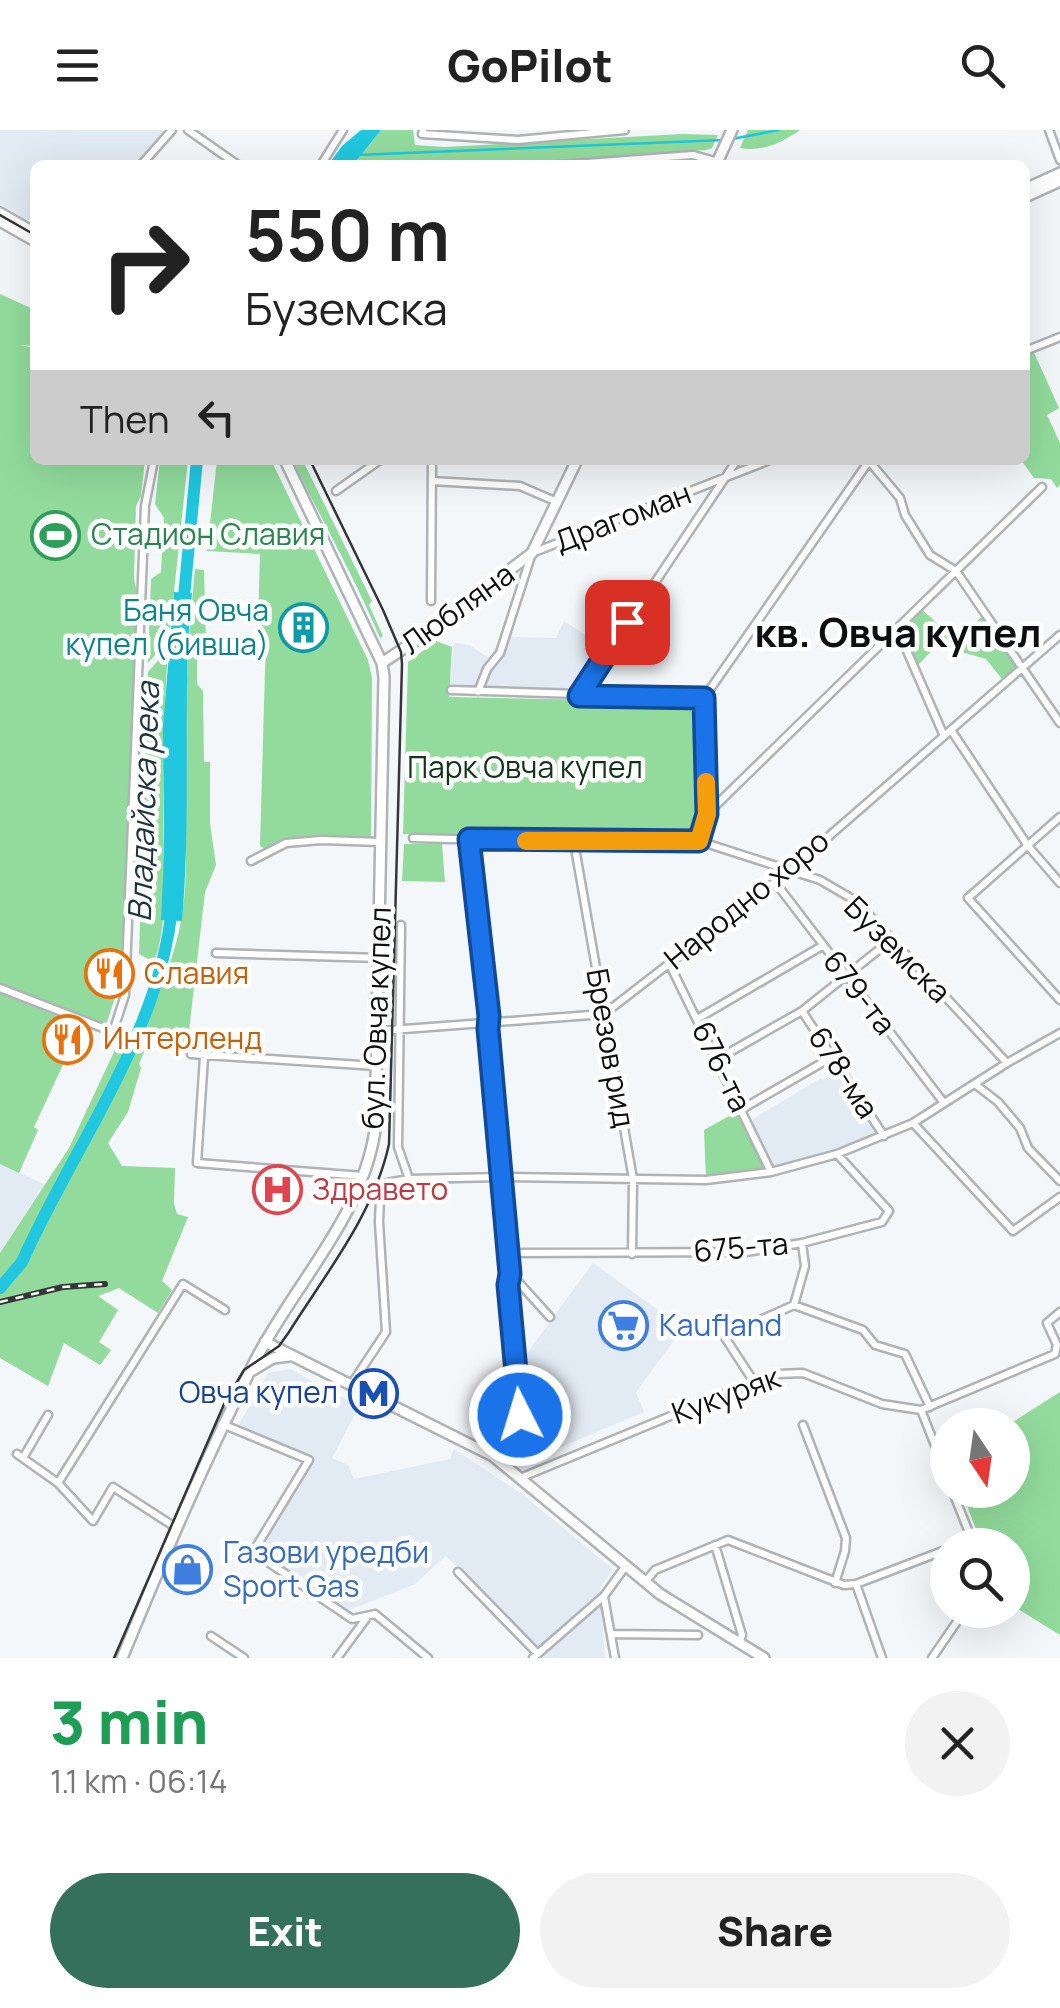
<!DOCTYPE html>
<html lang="en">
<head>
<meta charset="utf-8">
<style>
	body { margin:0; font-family:Manrope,sans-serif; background:#f2f2f2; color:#222; height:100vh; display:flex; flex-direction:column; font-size:38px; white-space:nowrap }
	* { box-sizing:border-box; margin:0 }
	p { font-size:32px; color:#767676 }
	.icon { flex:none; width:55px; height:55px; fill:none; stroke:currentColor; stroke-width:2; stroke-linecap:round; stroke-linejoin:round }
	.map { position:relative; height:1528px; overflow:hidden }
	.side { display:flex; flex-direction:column; background:#fff; flex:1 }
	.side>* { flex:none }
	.guide { position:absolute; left:30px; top:30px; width:1000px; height:305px; border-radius:15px; box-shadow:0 10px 40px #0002; background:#fff; color:#222; overflow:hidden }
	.needle { width:65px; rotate:167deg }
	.controls { position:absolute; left:930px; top:1278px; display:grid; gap:20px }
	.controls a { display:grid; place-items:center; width:100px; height:100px; border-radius:50%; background:#fff; box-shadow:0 10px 40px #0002; font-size:50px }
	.pin { position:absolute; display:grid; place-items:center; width:85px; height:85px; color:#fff; margin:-42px; border-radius:20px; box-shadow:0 5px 15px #0006 }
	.me { position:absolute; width:110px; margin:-55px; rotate:355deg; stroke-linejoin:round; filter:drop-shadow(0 0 8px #0008) }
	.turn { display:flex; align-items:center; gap:35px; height:210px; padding:0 50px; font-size:45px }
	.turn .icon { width:130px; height:130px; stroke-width:2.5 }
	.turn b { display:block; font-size:70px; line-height:85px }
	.then { display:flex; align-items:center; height:95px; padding:0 50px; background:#0003; gap:20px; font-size:38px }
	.round { display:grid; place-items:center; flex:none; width:105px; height:105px; border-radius:52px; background:#f2f2f2 }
	.headline { display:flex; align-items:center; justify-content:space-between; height:170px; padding:0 50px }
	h1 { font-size:60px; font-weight:800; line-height:75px; color:#1e9e55 }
	.primary-button { display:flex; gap:20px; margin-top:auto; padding:20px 50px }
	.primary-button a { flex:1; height:115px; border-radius:60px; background:#34705b; color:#fff; font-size:40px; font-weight:800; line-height:115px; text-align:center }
	.primary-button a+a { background:#f2f2f2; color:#222 }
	header { display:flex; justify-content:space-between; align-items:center; height:130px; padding:0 50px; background:#fff; font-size:45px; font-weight:800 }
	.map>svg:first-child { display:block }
	.built { fill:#e2eaf3 }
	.green { fill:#92db9c }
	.water { fill:#20c7de }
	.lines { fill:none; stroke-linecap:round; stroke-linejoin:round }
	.stream { stroke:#20c7de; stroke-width:2.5 }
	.river { stroke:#20c7de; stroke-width:12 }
	.street-casing { stroke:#b0b3b6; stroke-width:11 }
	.secondary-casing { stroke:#b0b3b6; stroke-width:14 }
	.street { stroke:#fff; stroke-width:6 }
	.secondary { stroke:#fff; stroke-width:9 }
	.tram { stroke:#353638; stroke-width:2.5 }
	.rail-casing { stroke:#353638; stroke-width:6 }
	.rail { stroke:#fff; stroke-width:2.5; stroke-dasharray:8; stroke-linecap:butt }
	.route-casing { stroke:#114b97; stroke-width:25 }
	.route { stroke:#1a73e8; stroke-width:18 }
	.slow { stroke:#f59e0b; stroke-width:18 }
	.labels { text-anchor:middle; stroke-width:9; stroke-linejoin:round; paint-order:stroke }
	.street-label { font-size:30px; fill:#0d0e0f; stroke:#fff }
	.leisure-label { font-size:30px; fill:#27864d; stroke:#fff; text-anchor:start }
	.culture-label { font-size:30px; fill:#0d838f; stroke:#fff; text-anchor:end }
	.park-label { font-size:30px; fill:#113318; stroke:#fff }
	.food-label { font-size:30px; fill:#c56008; stroke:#fff; text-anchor:start }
	.health-label { font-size:30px; fill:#be3a42; stroke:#fff; text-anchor:start }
	.shop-label { font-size:30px; fill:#366cbe; stroke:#fff; text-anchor:start }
	.transit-label { font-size:30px; fill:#164399; stroke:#fff; text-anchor:end }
	.water-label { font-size:32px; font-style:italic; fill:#1e363b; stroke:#fff }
	.district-label { font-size:40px; font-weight:bold; fill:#0d0e0f; stroke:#fff }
</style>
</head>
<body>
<header><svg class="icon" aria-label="menu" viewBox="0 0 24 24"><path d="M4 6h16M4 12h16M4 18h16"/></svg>GoPilot<svg class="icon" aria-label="search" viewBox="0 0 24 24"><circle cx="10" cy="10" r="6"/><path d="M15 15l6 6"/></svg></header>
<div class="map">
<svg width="1060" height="1528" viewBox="0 0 1060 1528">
	<rect width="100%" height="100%" fill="#f4f7fa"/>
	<path class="built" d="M0 0H164L135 35H35V94L0 74Z
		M564 491 604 517 574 561 450 554 454 513 469 515 492 530 510 507 556 508Z
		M837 942 875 1000 873 1004 845 1017 774 1036 751 990 821 948 823 950Z
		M0 1034 44 1054 0 1123Z
		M593 1133 683 1198 636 1262 644 1282 559 1318 524 1276 522 1230Z
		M290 1239 359 1276 332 1328 348 1335 354 1349 450 1329 454 1319 522 1364 613 1439 600 1458 605 1528H542L546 1524 446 1426 415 1454 347 1481 262 1425 258 1419 308 1330 238 1296 268 1243Z"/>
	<path class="green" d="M381 0H413L415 15 444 17 682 4 718 5 712 18 706 20 503 35H353Z
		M748 0H800C781 13 763 22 740 18Z
		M0 164 35 180V216L20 215 35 218V330H145L141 366 136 376 134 448 137 463 122 832 119 856 106 895 0 853Z
		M1032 218 1059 278 1047 285 1060 313V355L1057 358 1051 349 1034 348 1021 330H1025V221Z
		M160 330H188L169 509 148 533 151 449 161 442 164 388 155 374Z
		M217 330H271L368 530 372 548 371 709 321 707 267 720 260 716 266 505 258 492 260 424 207 421Z
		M292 330H302L306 337 372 471 369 475 383 506 380 508C354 446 322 390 292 330Z
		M195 439 204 440 206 511 197 524V554L203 561 204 632H210V694L216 735 205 762 187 918 144 907C155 868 174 832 181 791 190 744 184 693 184 646 185 576 188 508 195 439Z
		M919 477 958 512 981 487 1017 537 1002 549 986 529 937 515 918 535 900 495Z
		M436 511 452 517 449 567 701 572 704 683 697 706 572 709 403 704 408 532Z
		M168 519C164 576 163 633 163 691 164 733 169 794 154 832L139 824 148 542Z
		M404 714H442L445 752 402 751Z
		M0 863 81 896 34 997 38 1000 19 1043 0 1034Z
		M121 907 128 910 114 942 17 1133 0 1154V1123L69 1018Z
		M138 913 147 915 139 934 141 938 128 982 108 1013 122 1036 175 1038 174 1073 177 1084 188 1087 162 1151 172 1160 158 1183 119 1158 98 1166 118 1180 99 1212 111 1220 100 1235 64 1213 48 1256 0 1228V1163C28 1137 37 1103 55 1070 83 1018 111 966 138 913Z
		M742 979 771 1042 706 1050 704 1000Z
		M1060 1262V1505L1013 1476 1012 1415H982L961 1360H1012V1295H1008Z"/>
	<path class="water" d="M361 0H381L353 35H328L342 16Z
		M174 462 192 463C181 572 192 682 182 791L161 790 164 726 163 597Z"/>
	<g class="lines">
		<path class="stream" d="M732 9 779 0
			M357 25 724 10"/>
		<path class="river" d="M183 477 197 330
			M0 1158 22 1132C72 1019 161 902 172 776"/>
		<defs>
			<path id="street" d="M188 0 238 35
				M423 0 422 4 518 10 625 0
				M1049 0 1060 30
				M141 35 172 0
				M321 35 343 0
				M560 35 693 25 718 32
				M1025 221 1060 207
				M869 331 900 368 905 385 930 425 956 441 1060 593
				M432 351 520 356 557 372
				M336 361 380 330
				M431 471 432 330
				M897 498 944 606
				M451 560 704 568
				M478 562 487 539 500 523 532 423 770 330
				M579 566 737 330
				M704 568 869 331
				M951 600 1028 716 1060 753
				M707 684 1042 357
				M1060 687 968 768 1060 870
				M413 708 574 712 699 711 820 750 856 771 1007 933
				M469 709 489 886 487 899 511 1144 508 1155 520 1285 493 1326
				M699 711 707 684 704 568
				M574 712 633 1049 632 1124
				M251 731 286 713 321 710 380 712
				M775 752 944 973
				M401 795 398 1017 409 1049
				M216 823 379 828
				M669 833 771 1042
				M0 858 113 902 125 865 145 376 154 330
				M802 881 884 1006
				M697 889 822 816
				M378 901 604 884 789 741 1060 505
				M191 924 376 936
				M204 927 197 1033 363 1046
				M716 930 802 881 891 810
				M976 955 998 972 1020 998 1028 1018 1060 1051
				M742 979 832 927
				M913 993 1013 1101 1060 1067
				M506 1123 746 1122 802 1113 882 1092 889 1081 837 1024
				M511 1144 550 1187
				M794 1175 805 1136 802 1113
				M754 1252 724 1206 794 1175 863 1200 875 1215 905 1224 930 1277
				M351 1255 386 1202 379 1092 380 1068 382 1058 387 1053 409 1049 500 1047 706 1050 771 1042 837 1024 913 993 1007 933 1060 903
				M921 1280 948 1348
				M222 1294 309 1330 256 1417V1424L352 1489 375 1484 428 1528
				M803 1295 846 1408 845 1421 835 1453
				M17 1324 58 1353 93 1391 113 1357 175 1397
				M23 1328 48 1285
				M520 1348 724 1264 778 1244 803 1243 882 1274 921 1280 1055 1224 1057 1215 1047 1193 1060 1182
				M58 1353 183 1154 225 1180
				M952 1360 974 1415
				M715 1415 742 1505 739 1513
				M957 1415 972 1409
				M458 1442 538 1524
				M646 1451 655 1440 728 1410 844 1455 856 1454 948 1419
				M856 1454 882 1528
				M604 1467 615 1528
				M611 1504 698 1505
				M211 1506 244 1528
				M337 1528 368 1486
				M533 1528 604 1466 625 1437
				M932 1528 965 1480"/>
			<path id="secondary" d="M716 35 732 0
				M1025 59 1060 43
				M1025 67 1060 51
				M0 83 35 103
				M0 91 35 111
				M382 533 428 502 532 423 577 330
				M265 1212 493 1326 660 1464 764 1528
				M253 1240 273 1228 289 1226
				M122 1528C164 1426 206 1327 256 1229 295 1154 363 1085 375 1000L384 547 382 533 285 330"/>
		</defs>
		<use href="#street" class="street-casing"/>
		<use href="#secondary" class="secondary-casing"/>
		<use href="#street" class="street"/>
		<use href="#secondary" class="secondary"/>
		<path class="tram" d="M0 85 35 105
			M114 1528 225 1272 244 1240 279 1216 289 1202C326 1143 374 1084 389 1014L402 534 401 522 383 480 310 330"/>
		<defs>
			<path id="rail" d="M0 1172 63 1157 105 1154"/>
		</defs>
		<use href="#rail" class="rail-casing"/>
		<use href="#rail" class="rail"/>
	</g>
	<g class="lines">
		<defs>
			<path id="route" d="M520 1285 508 1155 510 1144 488 899 489 886 469 709 699 711 707 684 704 568 579 566 627 492"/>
		</defs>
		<use href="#route" class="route-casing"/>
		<use href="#route" class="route"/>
		<path class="slow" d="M526 711H699L707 684 706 652"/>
	</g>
	<defs>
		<symbol id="stadium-ring" viewBox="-11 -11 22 22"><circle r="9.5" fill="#fff" stroke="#2e9e5b" stroke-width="1.5"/><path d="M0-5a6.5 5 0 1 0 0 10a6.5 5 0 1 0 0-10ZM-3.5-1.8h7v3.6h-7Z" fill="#2e9e5b"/></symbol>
		<symbol id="building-ring" viewBox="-11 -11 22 22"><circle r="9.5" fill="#fff" stroke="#0f9aa8" stroke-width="1.5"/><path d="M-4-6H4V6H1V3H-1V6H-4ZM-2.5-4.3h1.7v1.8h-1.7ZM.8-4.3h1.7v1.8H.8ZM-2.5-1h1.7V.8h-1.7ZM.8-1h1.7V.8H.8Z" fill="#0f9aa8"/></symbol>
		<symbol id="restaurant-ring" viewBox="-11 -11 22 22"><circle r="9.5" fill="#fff" stroke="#e8710a" stroke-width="1.5"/><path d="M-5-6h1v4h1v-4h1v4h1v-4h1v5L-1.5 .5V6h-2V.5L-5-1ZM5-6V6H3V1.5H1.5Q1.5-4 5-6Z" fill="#e8710a"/></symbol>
		<symbol id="hospital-ring" viewBox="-11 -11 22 22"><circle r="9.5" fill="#fff" stroke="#e0444e" stroke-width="1.5"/><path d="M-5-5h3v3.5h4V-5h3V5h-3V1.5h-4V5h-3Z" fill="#e0444e"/></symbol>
		<symbol id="supermarket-ring" viewBox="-11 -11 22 22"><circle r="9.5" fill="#fff" stroke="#3f7fe0" stroke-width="1.5"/><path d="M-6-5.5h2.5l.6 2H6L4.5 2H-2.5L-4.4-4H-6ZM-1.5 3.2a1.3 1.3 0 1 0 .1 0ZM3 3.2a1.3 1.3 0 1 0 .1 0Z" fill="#3f7fe0"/></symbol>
		<symbol id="metro-ring" viewBox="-11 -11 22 22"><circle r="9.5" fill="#fff" stroke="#1a4fb4" stroke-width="1.5"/><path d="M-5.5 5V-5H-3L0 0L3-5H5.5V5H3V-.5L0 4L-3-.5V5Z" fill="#1a4fb4"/></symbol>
		<symbol id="shop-ring" viewBox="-11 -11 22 22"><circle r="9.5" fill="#fff" stroke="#3f7fe0" stroke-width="1.5"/><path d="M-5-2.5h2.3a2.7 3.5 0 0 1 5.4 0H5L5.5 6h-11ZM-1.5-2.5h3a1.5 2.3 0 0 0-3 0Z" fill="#3f7fe0"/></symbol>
	</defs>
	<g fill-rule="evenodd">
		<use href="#stadium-ring" x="28" y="378" width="55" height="55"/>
		<use href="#building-ring" x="276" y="470" width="55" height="55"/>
		<use href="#restaurant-ring" x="82" y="816" width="55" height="55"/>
		<use href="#restaurant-ring" x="40" y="882" width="55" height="55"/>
		<use href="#hospital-ring" x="250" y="1032" width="55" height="55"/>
		<use href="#supermarket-ring" x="596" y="1168" width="55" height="55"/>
		<use href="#metro-ring" x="346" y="1236" width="55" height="55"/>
		<use href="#shop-ring" x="160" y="1412" width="55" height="55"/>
	</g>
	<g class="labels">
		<g class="street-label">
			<text transform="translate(623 388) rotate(-21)" y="10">Драгоман</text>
			<text transform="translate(458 479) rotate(-36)" y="10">Любляна</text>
			<text transform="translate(747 770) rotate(-39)" y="10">Народно хоро</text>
			<text transform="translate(897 820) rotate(45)" y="10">Буземска</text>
			<text transform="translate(859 863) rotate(52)" y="10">679-та</text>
			<text transform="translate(377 888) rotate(-88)" y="10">бул. Овча купел</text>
			<text transform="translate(610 918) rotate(80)" y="10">Брезов рид</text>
			<text transform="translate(721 937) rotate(64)" y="10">676-та</text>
			<text transform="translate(843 943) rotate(57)" y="10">678-ма</text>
			<text transform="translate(741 1118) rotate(-5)" y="10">675-та</text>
			<text transform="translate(726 1266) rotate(-20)" y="10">Кукуряк</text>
		</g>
		<g class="leisure-label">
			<text x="91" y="415">Стадион Славия</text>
		</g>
		<g class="culture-label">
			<text x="269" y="491">Баня Овча<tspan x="269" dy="34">купел (бивша)</tspan></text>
		</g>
		<g class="park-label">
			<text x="525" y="648">Парк Овча купел</text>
		</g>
		<g class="food-label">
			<text x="144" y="854">Славия</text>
			<text x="103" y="919">Интерленд</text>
		</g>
		<g class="health-label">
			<text x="312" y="1070">Здравето</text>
		</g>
		<g class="shop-label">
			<text x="659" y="1206">Kaufland</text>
			<text x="223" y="1433">Газови уредби<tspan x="223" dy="34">Sport Gas</tspan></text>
		</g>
		<g class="transit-label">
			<text x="338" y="1273">Овча купел</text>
		</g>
		<g class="water-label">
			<text transform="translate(144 672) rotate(-88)" y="11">Владайска река</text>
		</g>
		<g class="district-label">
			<text x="898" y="517">кв. Овча купел</text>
		</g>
	</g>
</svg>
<div class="controls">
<a><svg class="needle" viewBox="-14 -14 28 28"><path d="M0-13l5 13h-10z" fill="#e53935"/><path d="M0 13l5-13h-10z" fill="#767676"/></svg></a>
<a><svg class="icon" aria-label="search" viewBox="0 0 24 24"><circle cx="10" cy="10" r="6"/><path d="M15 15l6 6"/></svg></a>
</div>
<div class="pin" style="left:627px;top:492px;background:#d93025"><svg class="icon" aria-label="arrive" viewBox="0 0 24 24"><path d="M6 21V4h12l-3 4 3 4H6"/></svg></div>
<svg class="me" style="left:520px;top:1285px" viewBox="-20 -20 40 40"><circle r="17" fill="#1a73e8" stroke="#fff" stroke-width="3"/><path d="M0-11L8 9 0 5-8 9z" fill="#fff"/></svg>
<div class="guide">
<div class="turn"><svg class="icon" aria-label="right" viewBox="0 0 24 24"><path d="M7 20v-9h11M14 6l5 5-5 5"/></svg><div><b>550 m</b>Буземска</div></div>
<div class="then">Then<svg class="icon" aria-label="left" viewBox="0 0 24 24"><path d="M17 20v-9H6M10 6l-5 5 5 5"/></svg></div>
</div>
</div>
<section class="side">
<div class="headline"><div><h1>3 min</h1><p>1.1 km · 06:14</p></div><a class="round"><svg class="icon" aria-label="close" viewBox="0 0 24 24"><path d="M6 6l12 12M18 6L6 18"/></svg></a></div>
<div class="primary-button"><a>Exit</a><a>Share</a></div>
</section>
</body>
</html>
